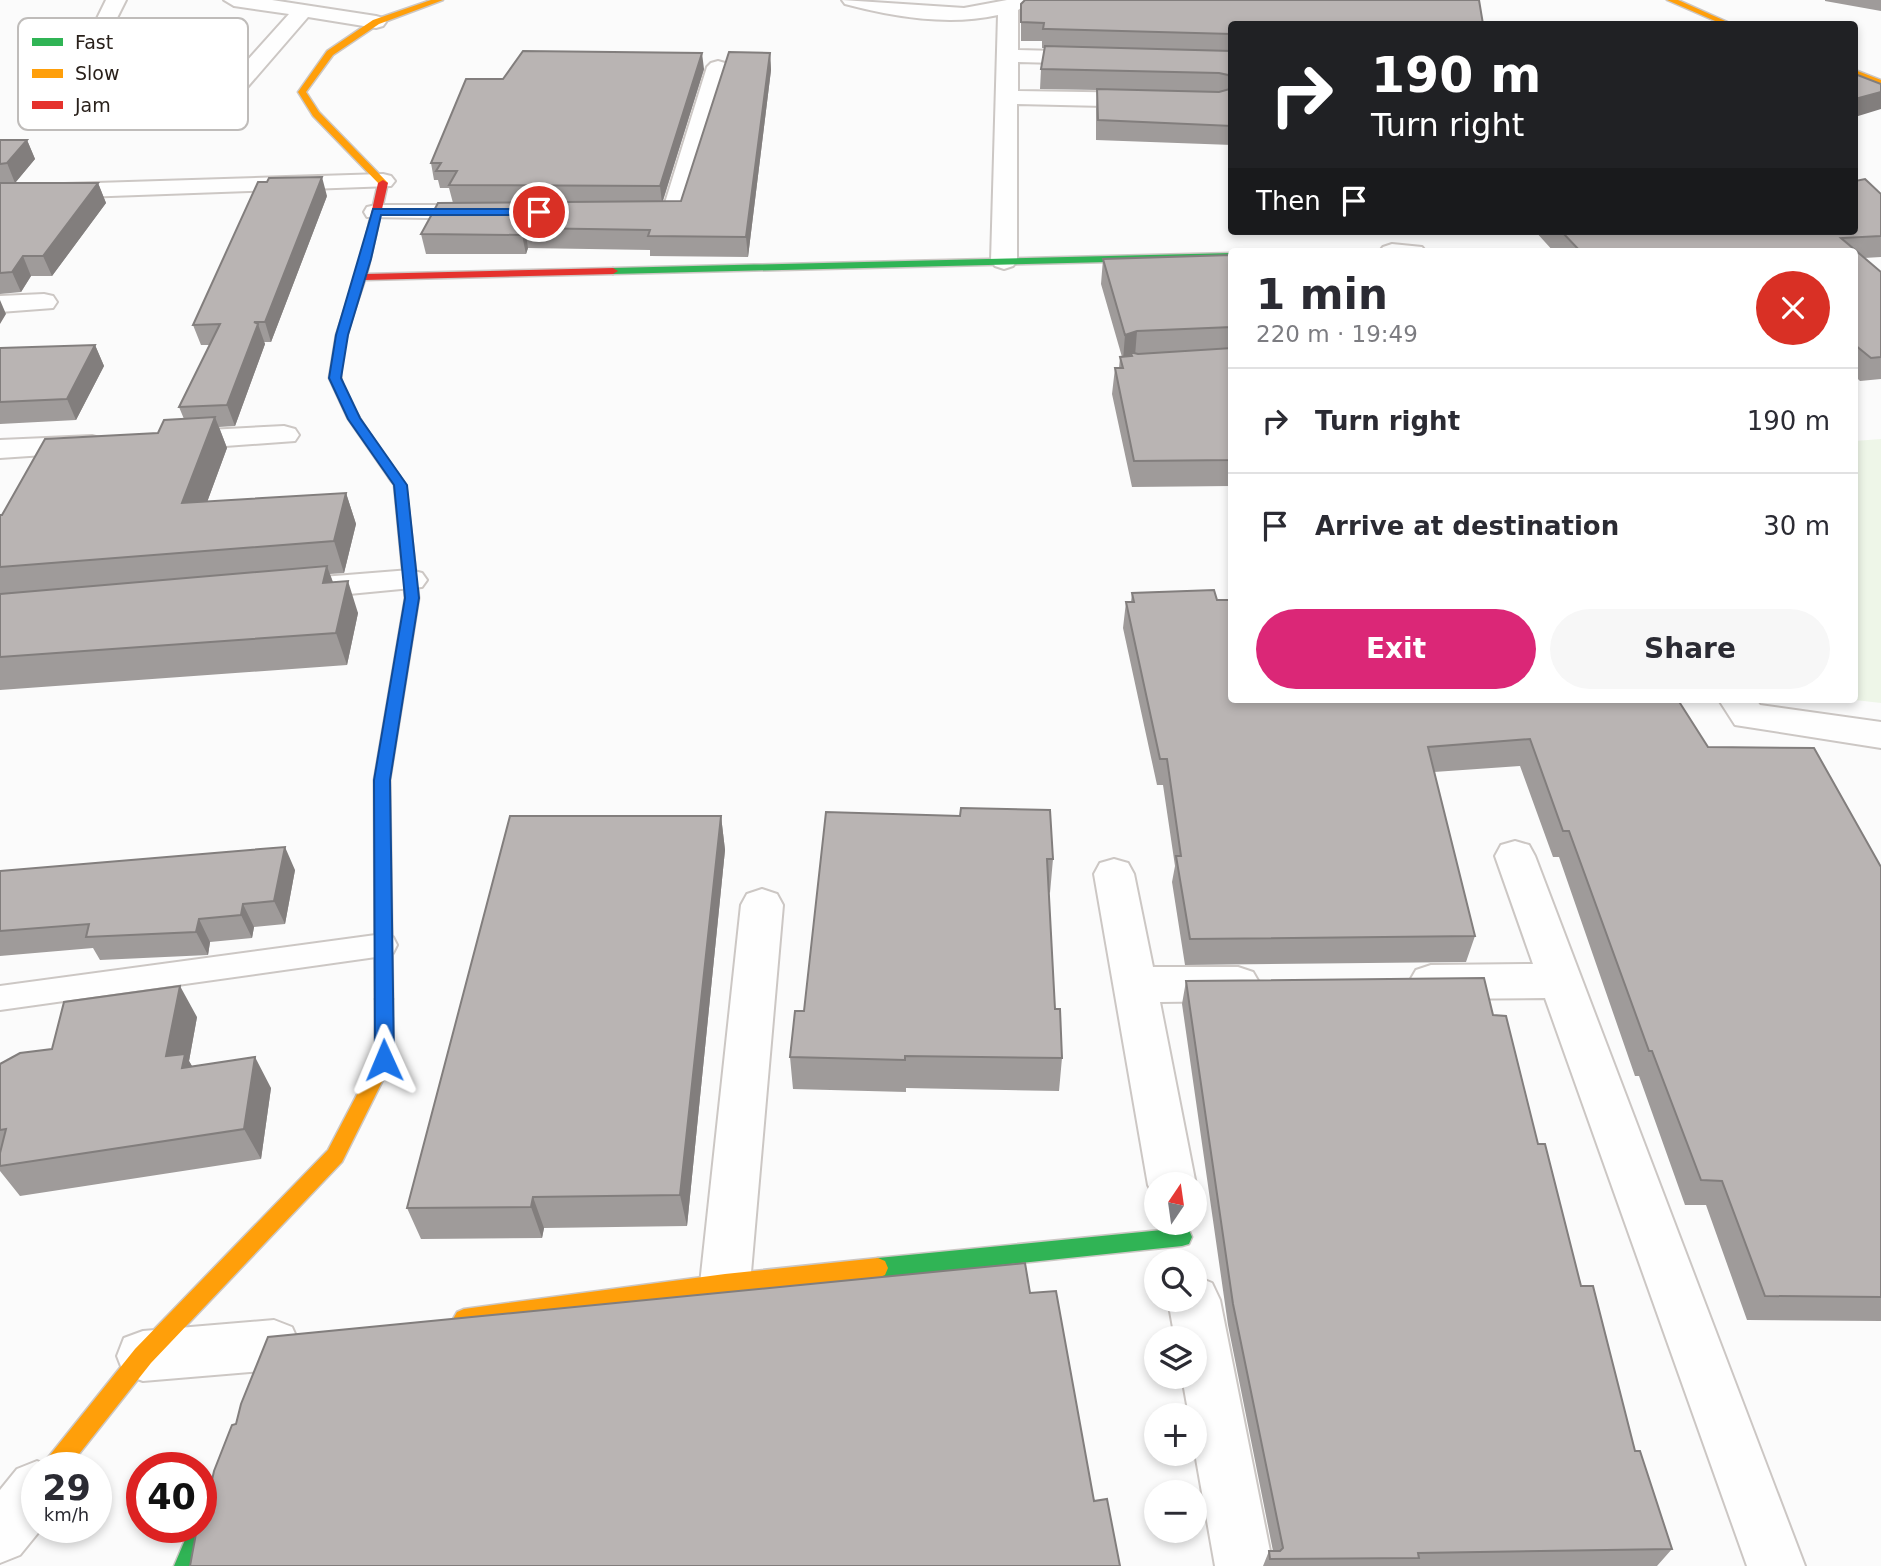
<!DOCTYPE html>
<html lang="en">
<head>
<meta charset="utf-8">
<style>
	body { margin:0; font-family:"DejaVu Sans",sans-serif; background:#f7f7f7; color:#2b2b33; height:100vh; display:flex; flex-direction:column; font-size:26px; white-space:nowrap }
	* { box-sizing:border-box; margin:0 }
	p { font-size:23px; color:#7c7c81 }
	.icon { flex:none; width:38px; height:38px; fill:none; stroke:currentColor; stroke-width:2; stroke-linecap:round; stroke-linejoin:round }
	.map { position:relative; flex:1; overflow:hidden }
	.side { position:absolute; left:1228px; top:248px; width:630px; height:455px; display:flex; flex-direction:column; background:#fff; border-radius:7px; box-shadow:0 4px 10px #0003 }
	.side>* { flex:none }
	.banner { position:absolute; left:1228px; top:21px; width:630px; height:214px; border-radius:7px; box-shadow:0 4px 10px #0003; background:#202124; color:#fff; overflow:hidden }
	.needle { width:46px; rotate:13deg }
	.tools { position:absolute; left:1144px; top:1172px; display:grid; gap:14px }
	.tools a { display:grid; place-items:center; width:63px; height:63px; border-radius:50%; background:#fff; box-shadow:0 4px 10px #0003; font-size:35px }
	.speed { position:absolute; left:21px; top:1452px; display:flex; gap:14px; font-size:35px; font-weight:700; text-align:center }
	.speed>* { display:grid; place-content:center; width:91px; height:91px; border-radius:50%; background:#fff; box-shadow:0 4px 10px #0003; line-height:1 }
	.speed small { font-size:18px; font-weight:400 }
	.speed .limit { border:10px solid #d22; background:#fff; color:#111 }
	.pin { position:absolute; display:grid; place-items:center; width:60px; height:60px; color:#fff; margin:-30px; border:4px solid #fff; border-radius:50%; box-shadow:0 2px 7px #0007 }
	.me { position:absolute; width:77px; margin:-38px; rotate:359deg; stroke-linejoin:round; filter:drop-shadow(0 0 5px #0008) }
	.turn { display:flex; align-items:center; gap:24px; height:147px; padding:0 28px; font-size:32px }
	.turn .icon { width:91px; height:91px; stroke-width:2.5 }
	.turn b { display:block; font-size:49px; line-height:60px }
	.then { display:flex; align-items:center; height:66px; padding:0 28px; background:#0003; gap:14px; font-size:26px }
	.round { display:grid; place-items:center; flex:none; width:74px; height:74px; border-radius:37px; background:#f7f7f7 }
	.head { display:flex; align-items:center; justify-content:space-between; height:119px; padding:0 28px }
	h1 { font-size:42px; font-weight:800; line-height:52px }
	.primary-button { display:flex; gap:14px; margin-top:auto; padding:14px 28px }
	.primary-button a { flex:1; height:80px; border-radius:42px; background:#db2777; color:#fff; font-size:28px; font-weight:800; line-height:80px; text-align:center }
	.primary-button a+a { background:#f7f7f7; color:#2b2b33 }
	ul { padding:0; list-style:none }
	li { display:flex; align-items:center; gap:21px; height:105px; padding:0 28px; border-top:2px solid #e1e1e2 }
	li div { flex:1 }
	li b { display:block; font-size:26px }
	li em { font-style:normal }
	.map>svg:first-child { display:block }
	.green { fill:#eef6e8 }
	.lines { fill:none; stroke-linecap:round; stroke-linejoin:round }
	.lane-casing { stroke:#ccc7c4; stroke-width:4 }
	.street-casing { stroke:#ccc7c4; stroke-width:4 }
	.fast-casing { stroke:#ccc7c4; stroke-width:3 }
	.slow-casing { stroke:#ccc7c4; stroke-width:3 }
	.jam-casing { stroke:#ccc7c4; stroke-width:3 }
	.lane { fill:#fefefe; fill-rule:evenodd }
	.street { fill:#fefefe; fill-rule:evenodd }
	.fast { fill:#30b455; fill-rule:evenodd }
	.slow { fill:#ff9f0a; fill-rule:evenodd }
	.jam { fill:#e5322d; fill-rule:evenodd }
	.wall { fill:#9f9b9a }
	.shaded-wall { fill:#827e7d }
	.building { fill:#b9b4b3; stroke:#827e7d; stroke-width:2 }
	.route { fill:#1a73e8; stroke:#114b97; stroke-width:2 }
	.key { fill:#fff; stroke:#bfbcba; stroke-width:2 }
	.key-label { font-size:19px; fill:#29201a }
</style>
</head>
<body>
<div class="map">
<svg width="1881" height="1566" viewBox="0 0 1881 1566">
	<rect width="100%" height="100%" fill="#fbfbfb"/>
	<path class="green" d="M1881 439V703L1855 700V441Z"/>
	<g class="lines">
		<defs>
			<path id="lane" d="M383 934 393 937 397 945 393 953 383 956 0 1010V986Z"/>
			<path id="street" d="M106 0H126L108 36 206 33 213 35 216 39 145 115H129L126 110 188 46 88 47 85 43Z
				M224 0H272L376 16 383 18 386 22 383 26 376 28 308 17 218 121H202L199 116 202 111 289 14 234 6Z
				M842 0 964 8 1007 0H1033L1018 10V50L1096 52 1103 54 1106 58 1103 62 1096 64 1018 62V91L1148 93 1156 95 1159 100 1156 105 1148 107 1017 104V261L1013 266 1004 269 995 266 991 261 998 15C948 26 894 17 845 4Z
				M718 61 725 63 729 67 686 213 683 218 674 220 625 218 622 213 625 208 664 206 707 67 711 63Z
				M383 174 391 176 395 181 391 186 0 200V186Z
				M376 205H486L495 207 498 212 495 217 486 219 367 217 364 212 367 207Z
				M1392 244 1422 247 1426 252H1379L1383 247Z
				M44 294 53 296 57 302 53 308 0 312V296Z
				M284 426 295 429 299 435 295 441 170 450 159 447 155 441 159 435 170 432Z
				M92 436 103 439 107 445 103 451 0 458V440Z
				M410 570 422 573 427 580 422 587 297 599 285 596 280 589 285 582 297 579Z
				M1719 700H1756L1760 705 1881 722V748L1735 725Z
				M1515 841 1529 845 1535 856 1805 1566H1747L1545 998 1431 999 1416 994 1409 982 1416 970 1431 965 1533 964 1495 856 1501 845Z
				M1114 859 1128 863 1134 874 1153 967H1238L1253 972 1260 984 1253 996 1238 1001 1160 1002 1196 1185H1157V1201L1148 1185 1094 874 1100 863Z
				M762 889 777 894 783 905 750 1284 743 1301 725 1308 707 1301 700 1284 741 905 747 894Z
				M1195 1276 1212 1283 1220 1300 1273 1566H1215L1195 1453V1416H1189L1182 1377H1195V1339H1175L1168 1300H1195Z
				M274 1320 292 1327 300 1345 292 1363 274 1370 143 1381 124 1374 117 1356 124 1338 143 1331Z
				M37 1461 54 1468H37V1528H42L20 1555 0 1563V1490L17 1469Z"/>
			<path id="fast" d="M1232 253V259L613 274 608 271 613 268Z
				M395 474 399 475 406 485 419 598 390 780 393 999 390 1004 384 1006 378 1004 375 999 374 780 405 598 394 485 389 478Z
				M1182 1228 1189 1230 1192 1237 1189 1244 1182 1246 878 1278 871 1275 868 1268 871 1261 878 1258Z
				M213 1488 221 1491 224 1499 198 1566H174L190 1528H201V1500L205 1491Z"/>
			<path id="slow" d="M431 0H443L379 24 333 55 306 92 319 112 388 183 380 185 313 116 298 92 327 51 373 20Z
				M1667 0H1678L1732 24H1722Z
				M1855 70 1881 80V86L1855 76Z
				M384 992 390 994 393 999V1060L342 1162 151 1363 68 1468H43L46 1460 135 1349 328 1150 375 1060V999L378 994Z
				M878 1258 885 1261 888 1268 885 1275 878 1278 725 1294 464 1329 457 1326 453 1319 457 1312 464 1309 725 1274Z"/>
			<path id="jam" d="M383 180 388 183 367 274 613 268 618 271 613 274 365 280C355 310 342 343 341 375 341 397 387 458 401 478L395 482 391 481 348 419 329 378 336 335 361 259 378 183Z"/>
		</defs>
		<use href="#lane" class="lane-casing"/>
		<use href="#street" class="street-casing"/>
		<use href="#fast" class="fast-casing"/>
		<use href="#slow" class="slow-casing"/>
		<use href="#jam" class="jam-casing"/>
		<use href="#lane" class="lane"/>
		<use href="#street" class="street"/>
		<use href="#fast" class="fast"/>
		<use href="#slow" class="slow"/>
		<use href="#jam" class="jam"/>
	</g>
	<path class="wall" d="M1825 0H1881V11L1825 1Z
		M1021 4 1232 24V145L1096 140V109L1097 90 1040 89 1041 69 1045 48H1042V41H1021Z
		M770 53 771 70 748 257 650 256V250L528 248 526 254H426L421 234 453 203 449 188H440L438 180H434L431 163 503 79 704 69 663 201H681Z
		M0 140H27L35 159 15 183H98L106 203 52 276H31L21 292 0 294Z
		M1881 194V257L1864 258 1881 272V379L1860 381 1855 376V252H1554L1535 231H1855Z
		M327 196 271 342H264L265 344 235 426 219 427 227 448 207 502 346 493 356 524 344 573 330 574 333 582 358 613 347 665 0 690V515L184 419 179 407 210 345H201L193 325Z
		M1232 255V478L1231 486 1132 487 1112 394 1115 368H1119L1120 357H1122L1101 284 1103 259Z
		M95 345 104 366 76 420 0 424V348Z
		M1132 593 1217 600 1232 700 1708 747 1881 867V1321L1747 1320 1706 1205H1685L1639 1076H1635L1559 857H1553L1520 766 1434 772 1475 936 1466 962 1185 965 1172 882 1175 866 1163 785H1157L1123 628 1126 602H1131Z
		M826 812 1053 859 1050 893 1049 892 1055 1009 1062 1058 1059 1091 906 1088V1092L793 1089 790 1057 804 1011Z
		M721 816 725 850 687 1226 544 1228 542 1238 421 1239 407 1208Z
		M295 870 285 924 254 927 252 938 210 942 208 955 100 960 93 948 0 956V871Z
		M1186 981 1493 1015 1538 1144 1581 1286 1635 1451 1672 1549 1657 1566H1263L1269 1551H1273L1228 1325 1182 1004Z
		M197 1017 189 1061 192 1066 271 1088 261 1159 20 1196 0 1171V1064L52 1049Z"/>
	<path class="shaded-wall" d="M702 53 704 69 662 203 660 186Z
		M770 53 771 70 748 257 746 237Z
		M1881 92V109L1855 117V99Z
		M27 140 35 159 15 183 7 163Z
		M322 177 327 196 271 342 265 322Z
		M98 183 106 203 52 276 43 256Z
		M525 228 528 248 526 254 522 235Z
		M23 256 31 276 21 292 12 272Z
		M0 300 6 314 0 324Z
		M258 324 265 344 235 426 227 405Z
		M1137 331 1135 356 1130 352V358L1123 360 1125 335Z
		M95 345 104 366 76 420 67 399Z
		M215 417 227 448 195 535 182 503Z
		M346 493 356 524 344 573 334 541Z
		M327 566 338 597 323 583Z
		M348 581 358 613 347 665 336 633Z
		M721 816 725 850 687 1226 680 1195Z
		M285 847 295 870 285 924 274 901Z
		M243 904 254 927 252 938 241 915Z
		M199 919 210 942 208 955 196 932Z
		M180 986 197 1017 189 1061 202 1084 166 1056Z
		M255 1057 271 1088 261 1159 244 1129Z
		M533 1197 544 1228 542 1238 531 1207Z"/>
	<path class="building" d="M1025 0H1479L1483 24H1232V34L1048 29H1043L1044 23 1021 22V4Z
		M1045 46 1232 51V80L1228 75 1219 73 1041 69Z
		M523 51 702 53 660 186 449 185 457 171H436L441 163H431L466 79H503Z
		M729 52 770 53 746 237 648 236 650 230 525 228 522 235 421 234 438 203 681 201Z
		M1855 74 1881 84V92L1855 99Z
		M1232 83V126L1098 120 1097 89 1219 92 1230 89Z
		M0 140H27L7 163 0 164Z
		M322 177 265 322H254L258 324 227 405 179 407 220 324 193 325 258 182H267L269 178Z
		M1865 179 1881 194V236L1841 238 1881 272V357L1871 358 1855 345V252H1581L1561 231H1855V181Z
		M0 183H98L43 256H23L12 272 0 273Z
		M1232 255V327L1137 331 1125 335 1103 259Z
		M95 345 67 399 0 402V348Z
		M1232 348V442H1230L1232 449V460L1134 461 1115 368H1123L1120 357 1132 356 1130 352 1138 354Z
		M215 417 182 503 346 493 334 541 0 567V515H2L45 439 158 433 164 420Z
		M327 566 323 583 348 581 336 633 0 657V594Z
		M1214 590 1217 600H1231L1232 602V700H1678L1708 747 1814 748 1881 867V1297L1765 1296 1722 1181 1701 1180 1652 1051H1649L1569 831H1563L1530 739 1428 747 1475 936 1190 939 1176 856H1181L1167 759H1160L1126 602H1134L1132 593Z
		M961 808 1050 810 1053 859H1047L1055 1009H1060L1062 1058 905 1056V1060L790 1057 795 1011H804L826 812 960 816Z
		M510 816H721L680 1195 533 1197 531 1207 407 1208Z
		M285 847 274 901 243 904 241 915 199 919 196 932 86 937 89 924 0 931V871Z
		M1484 978 1493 1015 1506 1016 1538 1144H1545L1581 1286H1593L1635 1451H1640L1672 1549 1418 1553 1419 1558 1270 1559 1269 1551H1280L1283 1548 1233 1304 1186 981Z
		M180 986 166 1056 185 1054 182 1068 255 1057 244 1129 0 1166V1153L6 1129 0 1130V1064L20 1053 52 1049 64 1002Z
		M1025 1263 1030 1293 1056 1291 1094 1501 1107 1499 1120 1566H190L197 1528H201V1521H203L214 1471 232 1425 236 1424 241 1404 268 1337Z"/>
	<path class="route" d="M373 209H539L544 212 539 215H381L371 259 348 335 341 378 360 418 407 485 419 598 390 780 394 1060 391 1065 384 1068 378 1065 375 1060 374 780 405 598 394 485 348 419 329 378 336 335Z"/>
	<rect x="18" y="18" width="230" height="112" rx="10" class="key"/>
	<rect x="32" y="38" width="31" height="8" fill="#30b455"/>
	<rect x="32" y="69" width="31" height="9" fill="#ff9f0a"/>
	<rect x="32" y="101" width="31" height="8" fill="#e5322d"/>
	<g class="key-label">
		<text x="75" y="49">Fast</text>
		<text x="75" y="80">Slow</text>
		<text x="75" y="112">Jam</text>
	</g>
</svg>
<div class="tools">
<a><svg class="needle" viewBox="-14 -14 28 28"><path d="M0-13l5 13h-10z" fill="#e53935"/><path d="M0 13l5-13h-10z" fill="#7c7c81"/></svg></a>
<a><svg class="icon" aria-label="search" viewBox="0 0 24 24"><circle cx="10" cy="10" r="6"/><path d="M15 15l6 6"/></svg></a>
<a><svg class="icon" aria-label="layers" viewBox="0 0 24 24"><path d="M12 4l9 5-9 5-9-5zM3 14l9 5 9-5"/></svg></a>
<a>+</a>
<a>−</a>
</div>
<div class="speed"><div>29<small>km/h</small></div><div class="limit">40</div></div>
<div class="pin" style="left:539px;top:212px;background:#d93025"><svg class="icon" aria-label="arrive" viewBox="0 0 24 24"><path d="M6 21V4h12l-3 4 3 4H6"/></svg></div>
<svg class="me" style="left:384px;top:1060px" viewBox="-20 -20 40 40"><path d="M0-17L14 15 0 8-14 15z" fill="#1a73e8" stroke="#fff" stroke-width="4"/></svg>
<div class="banner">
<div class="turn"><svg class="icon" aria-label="right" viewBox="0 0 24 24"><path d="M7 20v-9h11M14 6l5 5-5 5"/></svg><div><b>190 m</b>Turn right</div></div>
<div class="then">Then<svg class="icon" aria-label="arrive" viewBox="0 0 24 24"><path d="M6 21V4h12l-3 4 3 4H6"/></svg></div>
</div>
<section class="side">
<div class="head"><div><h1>1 min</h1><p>220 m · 19:49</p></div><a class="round" style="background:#d93025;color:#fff"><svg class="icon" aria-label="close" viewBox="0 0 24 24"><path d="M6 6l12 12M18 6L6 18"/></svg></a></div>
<ul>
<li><svg class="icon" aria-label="right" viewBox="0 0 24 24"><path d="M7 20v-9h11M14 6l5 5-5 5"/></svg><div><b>Turn right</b></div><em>190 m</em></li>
<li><svg class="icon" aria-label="arrive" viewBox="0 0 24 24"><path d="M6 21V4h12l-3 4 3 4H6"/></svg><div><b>Arrive at destination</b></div><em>30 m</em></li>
</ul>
<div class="primary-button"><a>Exit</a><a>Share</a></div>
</section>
</div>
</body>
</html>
